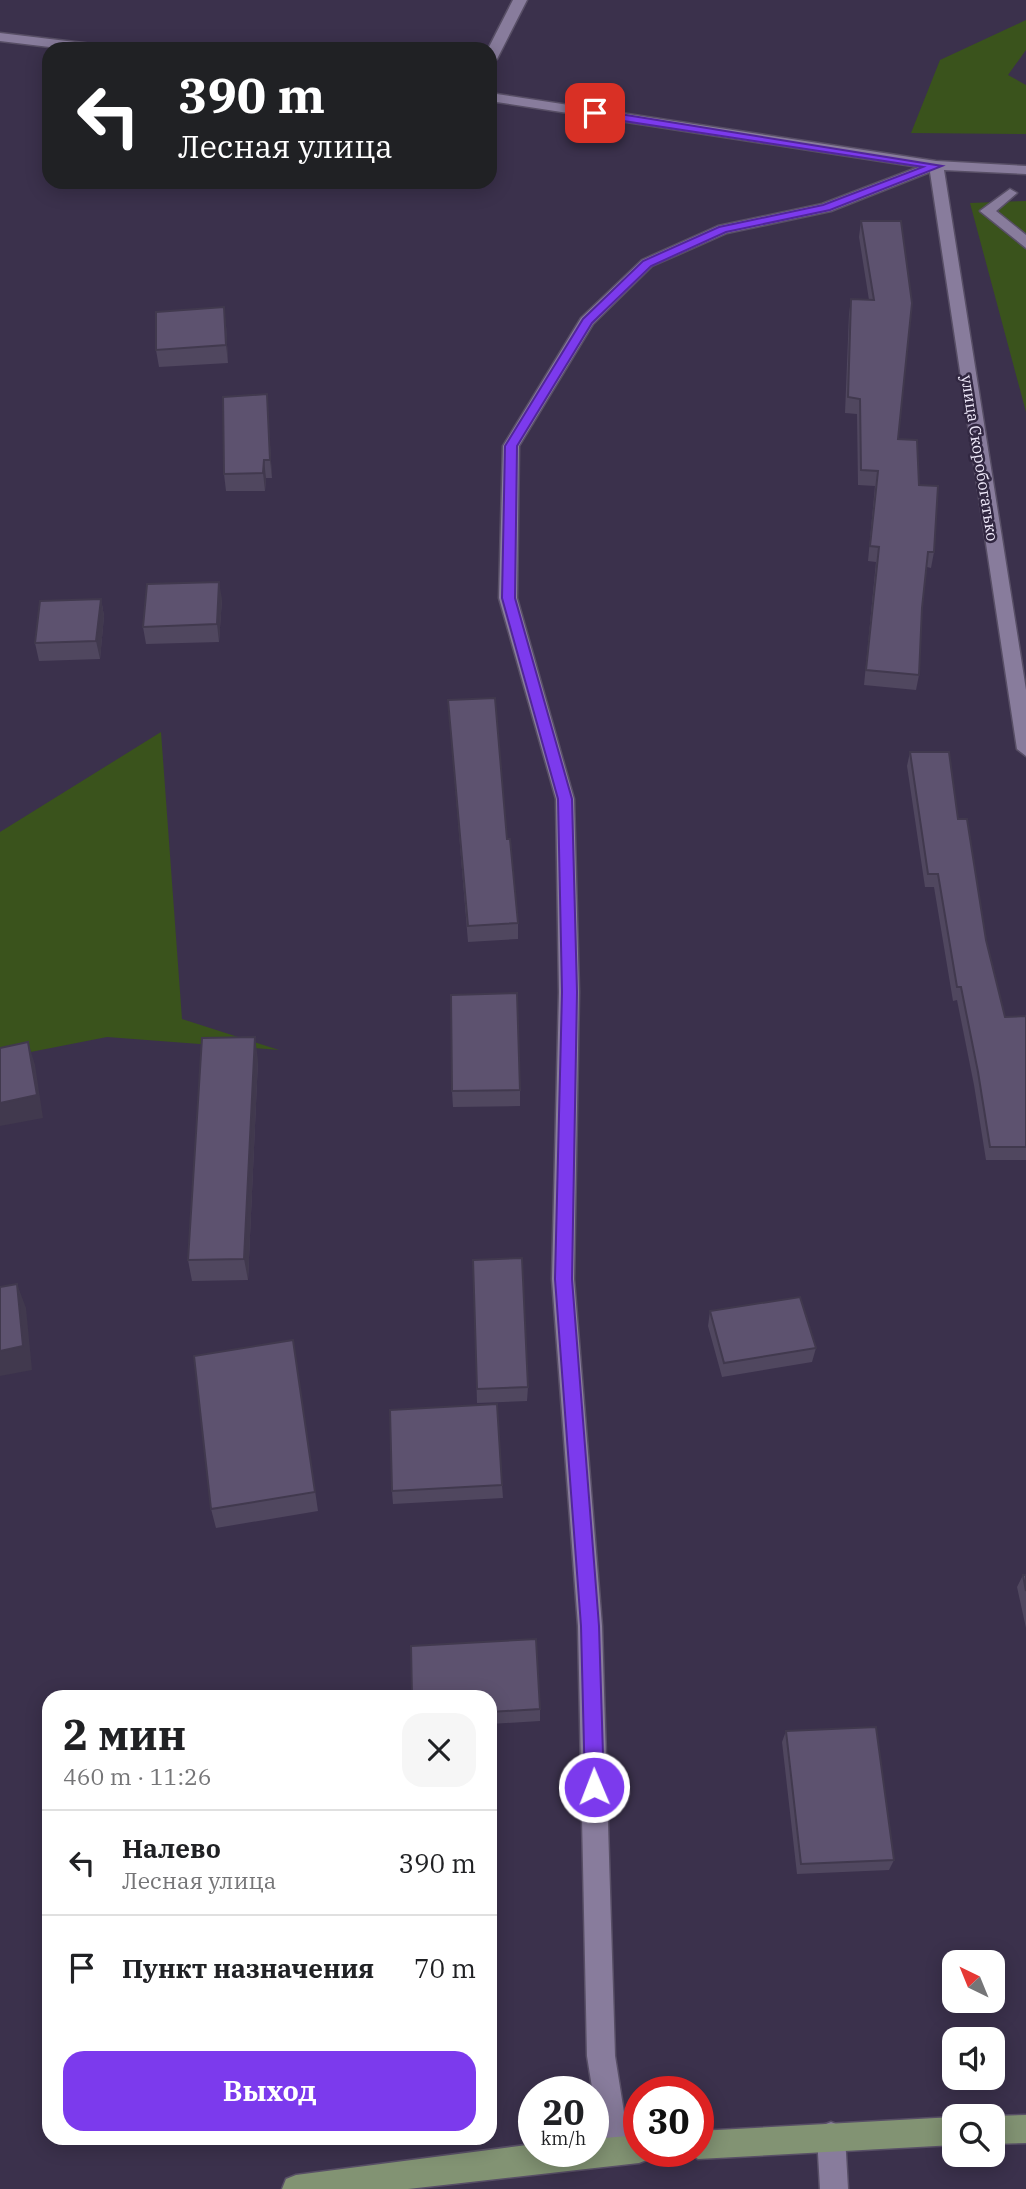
<!DOCTYPE html>
<html lang="ru">
<head>
<meta charset="utf-8">
<style>
	body { margin:0; font-family:"IBM Plex Serif",serif; background:#f6f6f6; color:#202124; height:100vh; display:flex; flex-direction:column; font-size:26px; white-space:nowrap }
	* { box-sizing:border-box; margin:0 }
	p { font-size:23px; color:#757577 }
	.icon { flex:none; width:38px; height:38px; fill:none; stroke:currentColor; stroke-width:2; stroke-linecap:round; stroke-linejoin:round }
	.map { position:relative; flex:1; overflow:hidden }
	.panel { position:absolute; left:42px; top:1690px; width:455px; height:455px; display:flex; flex-direction:column; background:#fff; border-radius:21px; box-shadow:0 4px 18px #0003 }
	.panel>* { flex:none }
	.banner { position:absolute; left:42px; top:42px; width:455px; height:147px; border-radius:21px; box-shadow:0 4px 18px #0003; background:#202124; color:#fff; overflow:hidden }
	.needle { width:46px; rotate:317deg }
	.tools { position:absolute; left:942px; top:1950px; display:grid; gap:14px }
	.tools a { display:grid; place-items:center; width:63px; height:63px; border-radius:14px; background:#fff; box-shadow:0 4px 18px #0003; font-size:35px }
	.speed { position:absolute; left:518px; top:2076px; display:flex; gap:14px; font-size:35px; font-weight:700; text-align:center }
	.speed>* { display:grid; place-content:center; width:91px; height:91px; border-radius:50%; background:#fff; box-shadow:0 4px 18px #0003; line-height:1 }
	.speed small { font-size:18px; font-weight:400 }
	.speed .limit { border:10px solid #d22; background:#fff; color:#111 }
	.pin { position:absolute; display:grid; place-items:center; width:60px; height:60px; color:#fff; margin:-30px; border-radius:14px; box-shadow:0 4px 10px #0006 }
	.me { position:absolute; width:77px; margin:-38px; rotate:359deg; stroke-linejoin:round; filter:drop-shadow(0 0 5px #0008) }
	.turn { display:flex; align-items:center; gap:24px; height:147px; padding:0 21px; font-size:32px }
	.turn .icon { width:91px; height:91px; stroke-width:2.5 }
	.turn b { display:block; font-size:49px; line-height:60px }
	.round { display:grid; place-items:center; flex:none; width:74px; height:74px; border-radius:21px; background:#f6f6f6 }
	.summary { display:flex; align-items:center; justify-content:space-between; height:119px; padding:0 21px }
	h1 { font-size:42px; font-weight:800; line-height:52px }
	.primary-button { display:flex; gap:14px; margin-top:auto; padding:14px 21px }
	.primary-button a { flex:1; height:80px; border-radius:21px; background:#7c3aed; color:#fff; font-size:28px; font-weight:800; line-height:80px; text-align:center }
	ul { padding:0; list-style:none }
	li { display:flex; align-items:center; gap:21px; height:105px; padding:0 21px; border-top:2px solid #e0e0e0 }
	li div { flex:1 }
	li b { display:block; font-size:26px }
	li em { font-style:normal }
	.map>svg:first-child { display:block }
	.green { fill:#3a531c }
	.lines { fill:none; stroke-linecap:round; stroke-linejoin:round }
	.minor-casing { stroke:#584f66; stroke-width:3 }
	.major-casing { stroke:#584f66; stroke-width:3 }
	.minor { fill:#887c9c; fill-rule:evenodd }
	.major { fill:#829373; fill-rule:evenodd }
	.wall { fill:#50475f }
	.shaded-wall { fill:#41394e }
	.building { fill:#5d526f; stroke:#41394e; stroke-width:2 }
	.route { fill:#7c3aed; stroke:#51269a; stroke-width:2 }
	.labels { text-anchor:middle; stroke-width:5; stroke-linejoin:round; paint-order:stroke }
	.far-street-label { font-size:16px; fill:#f0eafb; stroke:#312741 }
</style>
</head>
<body>
<div class="map">
<svg width="1026" height="2189" viewBox="0 0 1026 2189">
	<rect width="100%" height="100%" fill="#3b314c"/>
	<path class="green" d="M1026 20V50L1008 75 1026 85V134L911 133 940 60Z
		M1026 201V412L970 203Z
		M161 732 182 1019 279 1050 107 1037 0 1058V832Z"/>
	<g class="lines">
		<defs>
			<path id="minor" d="M513 0H527L497 59 490 63 488 49Z
				M0 33 100 45 107 49H66L0 41Z
				M490 93 936 161 1026 166V174L944 170 1026 690V756L1017 749 930 172 831 211 727 233 652 266 593 324 519 446 517 598 574 799 579 992 574 1279 602 1626 615 2056 630 2150 626 2160 616 2164 606 2160 602 2150 587 2056 578 1626 552 1279 559 992 556 799 499 598 503 446 581 318 642 260 718 226 822 204 919 167 490 101Z
				M1010 189 1017 193 996 211 1026 235V248L980 211Z
				M831 2122 841 2126 845 2136 848 2189H820L817 2136 821 2126Z"/>
			<path id="major" d="M1026 2115V2143L992 2144V2116Z
				M954 2117V2145L698 2159 686 2151H698V2131Z
				M639 2135V2151H652L649 2159 639 2163 408 2189H282L286 2179 296 2175 534 2144V2151H593V2139Z"/>
		</defs>
		<use href="#minor" class="minor-casing"/>
		<use href="#major" class="major-casing"/>
		<use href="#minor" class="minor"/>
		<use href="#major" class="major"/>
	</g>
	<path class="wall" d="M861 221 898 439 919 485 934 552 931 568 927 567 922 608 919 675 916 690 864 685 876 562 868 561 875 486 858 485 857 414 845 413 849 314 851 299 869 300 859 237Z
		M226 325 228 363 159 367 156 350Z
		M267 394 272 478H266L265 491H226L224 474Z
		M101 599 104 616 100 659 39 661 35 643Z
		M222 599 219 642 146 644 143 627Z
		M448 700 507 839 518 923V939L468 942Z
		M910 752 958 819 986 940 1005 1017 1026 1016V1160H986L974 1085 957 1000 953 1001 934 887H925L907 766Z
		M258 1060 248 1280 192 1281 188 1260Z
		M520 1090V1106L453 1107 452 1091Z
		M473 1260 528 1387 527 1401 477 1403Z
		M710 1311 816 1348 812 1362 722 1377 708 1326Z
		M293 1340 318 1511 216 1528 211 1509Z
		M502 1485 503 1498 393 1504 392 1491Z
		M1023 1575H1026V1628L1017 1587Z
		M490 1698 540 1709V1721L490 1724Z
		M786 1731 894 1860 889 1870 797 1874 782 1742Z"/>
	<path class="shaded-wall" d="M224 307 226 325 228 363 226 345Z
		M267 394 268 412 272 478 270 460Z
		M264 460 266 478 265 491 263 473Z
		M219 582 222 599 219 642 217 624Z
		M101 599 104 616 100 659 96 641Z
		M255 1037 258 1060 248 1280 244 1259Z
		M28 1042 35 1065 43 1118 0 1126V1103Z
		M17 1284 26 1308 32 1370 0 1376V1351Z"/>
	<path class="building" d="M861 221H901L912 303 898 439 917 440 919 485 938 486 934 552H928L922 608 919 675 866 670 879 547 870 546 878 471 861 470 860 399 848 397 851 299 874 300Z
		M224 307 226 345 156 350V312Z
		M267 394 270 460H264L263 473 224 474 223 397Z
		M219 582 217 624 143 627 147 584Z
		M101 599 96 641 35 643 40 601Z
		M495 698 507 839H510L518 923 468 926 448 700Z
		M910 752H949L958 819H967L986 940 1005 1017 1026 1016V1147H990L978 1072 961 987H957L938 874H928Z
		M517 993 520 1090 452 1091 451 995Z
		M255 1037 244 1259 188 1260 202 1038Z
		M28 1042 37 1095 0 1103V1048Z
		M522 1258 528 1387 477 1389 473 1260Z
		M17 1284 23 1346 0 1351V1287Z
		M800 1297 816 1348 724 1363 710 1311Z
		M293 1340 315 1492 211 1509 194 1356Z
		M497 1404 502 1485 392 1491 390 1410Z
		M1023 1575H1026V1591Z
		M536 1639 540 1709 490 1712V1698H412L411 1646Z
		M876 1727 894 1860 801 1864 786 1731Z"/>
	<path class="route" d="M595 110 942 166 830 210 726 232 651 266 592 323 517 446 515 598 572 799 577 992 572 1279 599 1626 604 1787 601 1794 594 1797 587 1794 585 1787 581 1626 555 1279 562 992 558 799 502 598 505 446 583 319 643 261 719 227 823 205 923 167 591 116 590 113Z"/>
	<g class="labels">
		<g class="far-street-label">
			<text transform="translate(980 458) rotate(81)" y="6">улица Скоробогатько</text>
		</g>
	</g>
</svg>
<div class="tools">
<a><svg class="needle" viewBox="-14 -14 28 28"><path d="M0-13l5 13h-10z" fill="#e53935"/><path d="M0 13l5-13h-10z" fill="#757577"/></svg></a>
<a><svg class="icon" aria-label="sound" viewBox="0 0 24 24"><path d="M4 9h4l5-4v14l-5-4H4zM17 9q2 3 0 6"/></svg></a>
<a><svg class="icon" aria-label="search" viewBox="0 0 24 24"><circle cx="10" cy="10" r="6"/><path d="M15 15l6 6"/></svg></a>
</div>
<div class="speed"><div>20<small>km/h</small></div><div class="limit">30</div></div>
<div class="pin" style="left:595px;top:113px;background:#d93025"><svg class="icon" aria-label="arrive" viewBox="0 0 24 24"><path d="M6 21V4h12l-3 4 3 4H6"/></svg></div>
<svg class="me" style="left:594px;top:1787px" viewBox="-20 -20 40 40"><circle r="17" fill="#7c3aed" stroke="#fff" stroke-width="3"/><path d="M0-11L8 9 0 5-8 9z" fill="#fff"/></svg>
<div class="banner">
<div class="turn"><svg class="icon" aria-label="left" viewBox="0 0 24 24"><path d="M17 20v-9H6M10 6l-5 5 5 5"/></svg><div><b>390 m</b>Лесная улица</div></div>
</div>
<section class="panel">
<div class="summary"><div><h1>2 мин</h1><p>460 m · 11:26</p></div><a class="round"><svg class="icon" aria-label="close" viewBox="0 0 24 24"><path d="M6 6l12 12M18 6L6 18"/></svg></a></div>
<ul>
<li><svg class="icon" aria-label="left" viewBox="0 0 24 24"><path d="M17 20v-9H6M10 6l-5 5 5 5"/></svg><div><b>Налево</b><p>Лесная улица</p></div><em>390 m</em></li>
<li><svg class="icon" aria-label="arrive" viewBox="0 0 24 24"><path d="M6 21V4h12l-3 4 3 4H6"/></svg><div><b>Пункт назначения</b></div><em>70 m</em></li>
</ul>
<div class="primary-button"><a>Выход</a></div>
</section>
</div>
</body>
</html>
